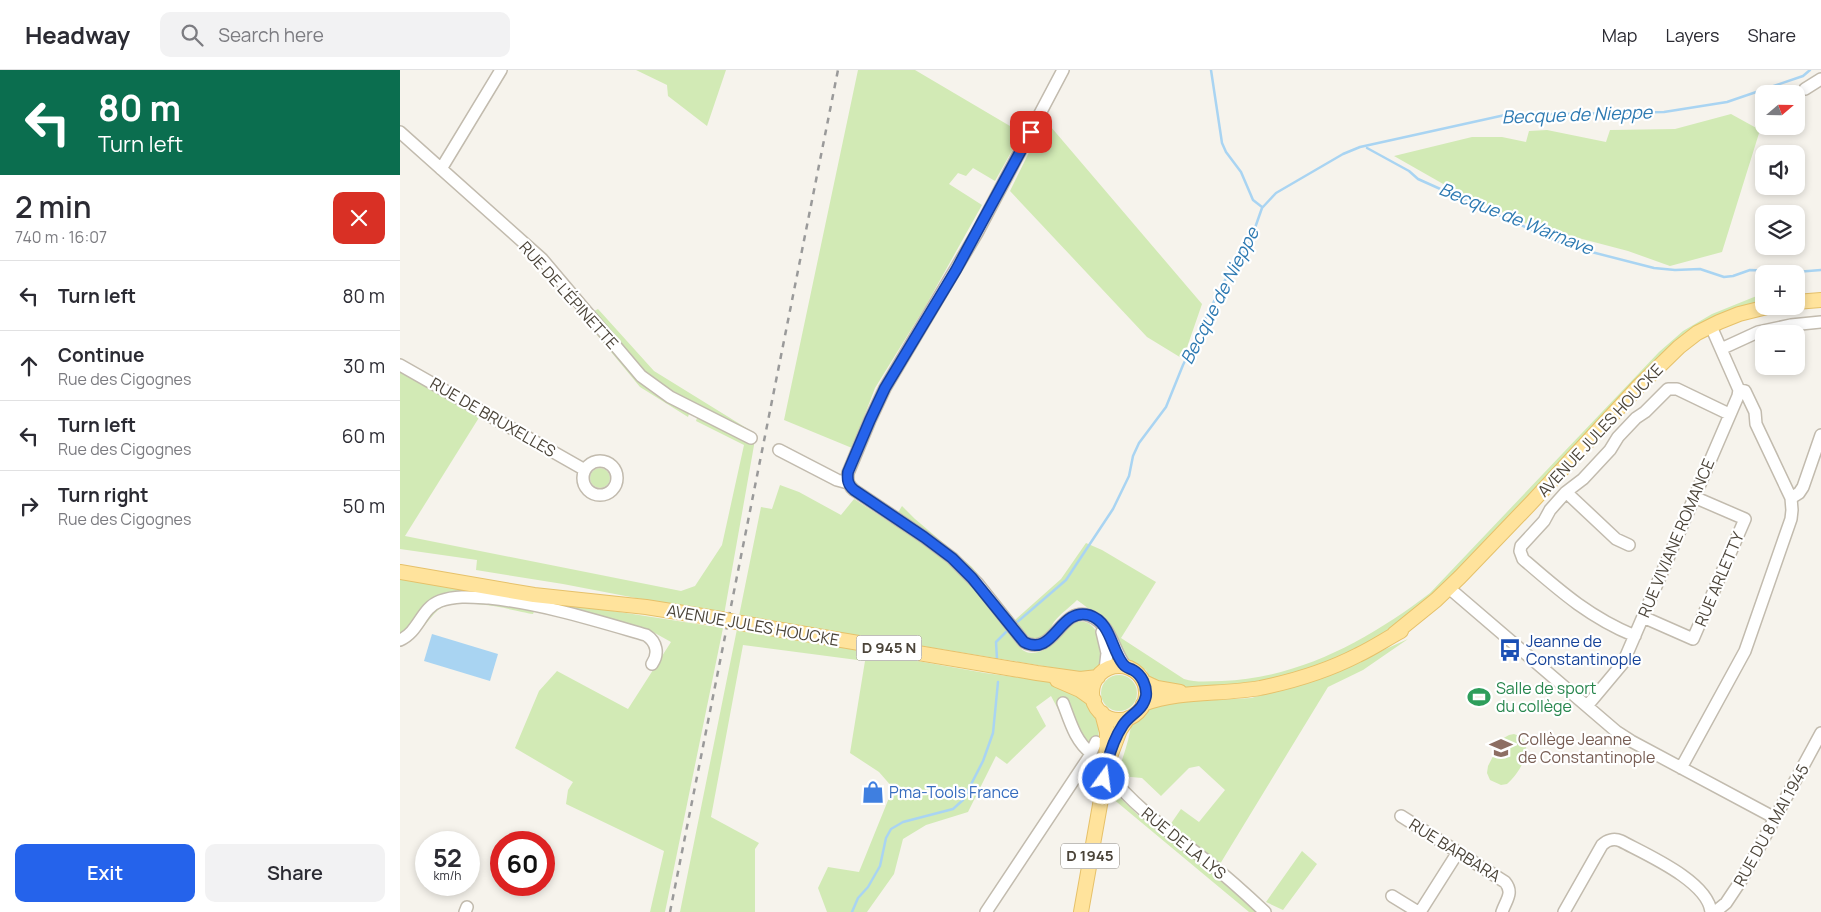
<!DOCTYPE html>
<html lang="en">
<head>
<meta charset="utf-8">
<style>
	body { margin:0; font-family:Manrope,sans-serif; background:#f2f2f3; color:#2b2b33; height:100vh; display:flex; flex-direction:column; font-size:19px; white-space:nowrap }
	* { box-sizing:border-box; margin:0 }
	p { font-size:16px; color:#7c7c81 }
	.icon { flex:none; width:28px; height:28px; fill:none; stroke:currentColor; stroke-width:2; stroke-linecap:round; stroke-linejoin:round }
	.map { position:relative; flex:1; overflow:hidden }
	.panel { display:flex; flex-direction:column; background:#fff; width:400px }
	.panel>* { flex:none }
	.top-card { background:#0b6e4f; color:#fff; overflow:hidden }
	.needle { width:32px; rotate:70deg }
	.buttons { position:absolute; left:1355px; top:15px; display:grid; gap:10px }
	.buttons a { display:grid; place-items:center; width:50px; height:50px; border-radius:10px; background:#fff; box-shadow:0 2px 8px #0003; font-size:25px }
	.speed { position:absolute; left:15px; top:761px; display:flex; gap:10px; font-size:25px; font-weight:700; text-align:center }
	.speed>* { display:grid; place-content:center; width:65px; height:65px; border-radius:50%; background:#fff; box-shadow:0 2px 8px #0003; line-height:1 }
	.speed small { font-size:12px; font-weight:400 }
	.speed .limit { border:8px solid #d22; background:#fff; color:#111 }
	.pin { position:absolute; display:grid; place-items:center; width:42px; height:42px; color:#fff; margin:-21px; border-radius:10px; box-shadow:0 2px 8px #0006 }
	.me { position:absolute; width:55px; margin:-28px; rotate:14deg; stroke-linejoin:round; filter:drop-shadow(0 0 4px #0008) }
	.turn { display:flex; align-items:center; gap:18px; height:105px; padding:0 15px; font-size:22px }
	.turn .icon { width:65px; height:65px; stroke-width:2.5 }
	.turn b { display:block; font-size:35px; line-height:42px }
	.round { display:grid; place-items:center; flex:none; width:52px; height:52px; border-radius:10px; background:#f2f2f3 }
	.summary { display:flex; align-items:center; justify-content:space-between; height:85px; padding:0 15px }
	h1 { font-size:30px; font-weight:600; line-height:38px }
	.action { display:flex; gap:10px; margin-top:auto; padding:10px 15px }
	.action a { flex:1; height:58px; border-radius:10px; background:#2563eb; color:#fff; font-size:20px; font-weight:600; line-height:58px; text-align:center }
	.action a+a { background:#f2f2f3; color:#2b2b33 }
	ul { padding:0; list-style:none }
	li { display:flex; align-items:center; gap:15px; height:70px; padding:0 15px; border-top:1px solid #e1e1e2 }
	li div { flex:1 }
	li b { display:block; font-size:19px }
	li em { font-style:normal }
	header { display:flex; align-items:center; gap:30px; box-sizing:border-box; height:70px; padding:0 25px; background:#fff; border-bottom:1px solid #e1e1e2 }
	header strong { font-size:24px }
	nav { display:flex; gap:28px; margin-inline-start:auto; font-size:18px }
	.search { width:350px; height:45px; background:#f2f2f3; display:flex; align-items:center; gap:12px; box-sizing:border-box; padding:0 18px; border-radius:10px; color:#7c7c81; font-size:19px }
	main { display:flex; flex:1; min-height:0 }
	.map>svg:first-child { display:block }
	.green { fill:#d2eab5 }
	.water { fill:#a9d4f2 }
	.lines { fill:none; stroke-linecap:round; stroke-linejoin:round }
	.stream { stroke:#a9d4f2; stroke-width:2.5 }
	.minor-casing { stroke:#c2bbae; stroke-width:14 }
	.major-casing { stroke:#e6c16a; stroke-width:16 }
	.minor { stroke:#fff; stroke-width:11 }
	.major { stroke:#ffe39c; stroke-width:14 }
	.rail { stroke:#9a9a9a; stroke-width:2.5; stroke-dasharray:6 6; stroke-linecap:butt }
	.major-bridge-casing { stroke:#e6c16a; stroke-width:16; stroke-linecap:butt }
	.major-bridge { stroke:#ffe39c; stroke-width:14 }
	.route-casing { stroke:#184099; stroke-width:12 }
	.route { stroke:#2563eb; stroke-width:9 }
	.labels { text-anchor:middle; stroke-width:4.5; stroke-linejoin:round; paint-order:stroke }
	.shield { fill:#fff; stroke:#817c74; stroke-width:1 }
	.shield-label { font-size:15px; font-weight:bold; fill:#4b4439 }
	.street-label { font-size:16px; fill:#4b4439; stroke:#fff }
	.transit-label { font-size:16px; fill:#164399; stroke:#fff; text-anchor:start }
	.leisure-label { font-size:16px; fill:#27864d; stroke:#fff; text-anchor:start }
	.education-label { font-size:16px; fill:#785e54; stroke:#fff; text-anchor:start }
	.shop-label { font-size:16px; fill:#366cbe; stroke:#fff; text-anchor:start }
	.water-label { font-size:18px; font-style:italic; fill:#2e7ab2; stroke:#fff }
</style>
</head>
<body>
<header>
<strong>Headway</strong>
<div class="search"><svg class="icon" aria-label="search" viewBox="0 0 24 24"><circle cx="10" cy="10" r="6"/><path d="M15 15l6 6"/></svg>Search here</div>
<nav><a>Map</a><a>Layers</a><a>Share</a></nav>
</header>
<main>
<section class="panel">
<div class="top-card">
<div class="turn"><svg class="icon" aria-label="left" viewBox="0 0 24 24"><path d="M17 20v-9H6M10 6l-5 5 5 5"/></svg><div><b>80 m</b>Turn left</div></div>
</div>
<div class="summary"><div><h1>2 min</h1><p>740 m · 16:07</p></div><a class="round" style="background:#d93025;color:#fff"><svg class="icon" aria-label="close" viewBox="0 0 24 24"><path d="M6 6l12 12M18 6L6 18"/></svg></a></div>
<ul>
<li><svg class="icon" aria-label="left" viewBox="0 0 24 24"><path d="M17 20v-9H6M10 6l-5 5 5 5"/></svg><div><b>Turn left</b></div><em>80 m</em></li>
<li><svg class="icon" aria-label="ahead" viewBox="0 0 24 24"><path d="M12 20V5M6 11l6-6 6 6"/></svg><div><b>Continue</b><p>Rue des Cigognes</p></div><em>30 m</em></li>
<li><svg class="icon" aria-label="left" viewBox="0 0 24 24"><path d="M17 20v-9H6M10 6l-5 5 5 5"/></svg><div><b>Turn left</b><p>Rue des Cigognes</p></div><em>60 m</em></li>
<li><svg class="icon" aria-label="right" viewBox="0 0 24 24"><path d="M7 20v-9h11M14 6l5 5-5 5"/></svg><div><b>Turn right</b><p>Rue des Cigognes</p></div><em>50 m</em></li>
</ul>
<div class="action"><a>Exit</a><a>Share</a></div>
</section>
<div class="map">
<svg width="1421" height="842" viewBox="0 0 1421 842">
	<rect width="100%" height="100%" fill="#f6f3ec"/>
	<path class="green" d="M236 0H326L307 56 268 26 267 15Z
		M458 0H515L622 63 595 111 573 98 566 106 558 103 549 114 582 135 525 237 475 318 452 378 384 350Z
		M1331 44 1360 60 1322 182 1270 196 1228 181 1129 155 1052 119 994 86 1072 67H1102L1126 72 1129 61 1147 60 1206 72 1210 60 1275 59Z
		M645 50 802 234 783 289 747 267 610 121Z
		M1364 223V232L1313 250 1052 512 1002 553 958 579 913 599 848 615 789 618 760 615 752 612 746 600 726 589 704 550 677 530C670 537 660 544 654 552 651 556 650 562 646 565 633 575 620 561 613 552L497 444 502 436 515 449 572 497 615 550 661 509 686 473 702 480 756 512 721 568 784 609C797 613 810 611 822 611 900 608 970 569 1030 523L1259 282 1283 261 1312 244Z
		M198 239 254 301 356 364 324 545 163 514 76 500 77 490 0 479V302L80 346 5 466 281 521 295 516 322 475 344 375 296 351 297 348 300 347 302 340 247 308 192 242Z
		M187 245 240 309 290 341 288 347 240 317 183 248Z
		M190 408a10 10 0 1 1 20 0a10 10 0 1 1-20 0Z
		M380 415 399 422 441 445 454 429 491 453 493 451C516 466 540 482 560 501 576 516 588 535 602 552 610 561 618 584 632 583 650 583 662 561 675 552 700 547 702 577 701 595L694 601 680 602 339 546 361 437 372 439Z
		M0 508 323 558 265 842H250L264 781 166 734 168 720 173 712 115 678 139 621 157 601 228 639 271 572 253 562 186 543 138 532 133 544C111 540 53 524 36 542 24 554 17 570 0 575Z
		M337 559 585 603 651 612 684 626 700 650 696 689 683 686 651 626 636 637 646 656 607 694 596 686 568 742 526 755 503 769 494 804 467 842H427L418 818 428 797 459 802 493 718 479 702 450 683 465 591 343 575 311 747 359 773 355 779V842H280Z
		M1008 569 963 600 928 617 820 794 770 755 781 739 799 752 825 720 799 696 789 698 761 726 742 708 720 706 718 704C722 688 729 672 731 655L749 639 762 633 851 628 912 612Z
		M701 623a18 18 0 1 1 36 0a18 18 0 1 1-36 0Z
		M1114 664C1139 672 1120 703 1107 714L1101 715 1090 710 1087 703 1088 696 1102 669 1109 665Z
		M714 722 739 746 824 813 856 842H849L712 728Z
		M902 781 917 794 883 840 866 832Z"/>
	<path class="water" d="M32 564 98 584 90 611 24 591Z"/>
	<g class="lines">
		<path class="stream" d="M811 0 822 73 826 82 841 102 853 130 862 137
			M967 78 1009 101 1018 109 1154 170 1172 177 1254 198 1275 200 1300 199 1324 207 1333 206 1350 200 1396 202 1421 200
			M615 554 666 510 713 439 729 406 733 386 739 373 766 337 783 295 822 215 850 172 862 138 876 123 943 84 960 77 1105 45 1264 42 1327 32 1403 6 1410 0
			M597 589 596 572 609 559
			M452 842 458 828 468 817 480 796 486 768 491 759 503 752 553 739 563 730 583 691 593 663 598 612"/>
		<defs>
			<path id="minor" d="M663 0 577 163 485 318 470 350 448 403C447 410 448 415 454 420L524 467 552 488 578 514 624 572C654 588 661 534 690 546 712 555 713 581 726 597
				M1405 19 1421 9
				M0 62 142 189 241 306 270 327 351 368
				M41 99 101 0
				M1321 279 1358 262 1391 255 1421 252
				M0 295 185 400
				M379 380 437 410 448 413
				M183 408a17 17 0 1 1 34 0a17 17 0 1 1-34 0Z
				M1166 422 1216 469 1229 475
				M1391 428 1399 423 1403 417 1421 365
				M1049 518 1217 662 1231 671 1375 748
				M1243 547 1293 569 1345 449 1294 427
				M702 562 707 583 705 600
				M1235 566C1189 547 1160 521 1123 489L1120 481 1121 476 1144 451 1150 440 1166 422 1183 409 1210 380 1218 367 1236 348 1245 342 1268 319H1277L1329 344
				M0 570C19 562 21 538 40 531 56 525 73 527 89 528 143 534 194 550 246 565 257 572 259 584 252 594
				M663 633C670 651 675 671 691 683
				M1187 636 1223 593 1338 326 1339 320
				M1281 698 1345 581 1391 449 1392 440 1391 428 1356 354 1355 342 1345 321 1339 320 1313 261
				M706 701C734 737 771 763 807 791 827 807 846 824 865 842
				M1001 746 1105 812C1114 823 1106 830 1102 842
				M992 826 1018 842
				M65 842 67 837
				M586 842 689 687 696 672
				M1020 842 1058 782
				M1164 842 1202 775C1207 770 1214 768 1221 771 1245 784 1308 811 1311 842
				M1315 842 1326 833 1342 809 1421 663"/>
			<path id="major" d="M1396 232 1421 230
				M0 502 134 525 246 537 321 549
				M341 553 637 603 680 609 698 607
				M994 564 1036 530 1060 507 1132 432 1239 316 1279 277 1297 263 1319 252 1339 244 1371 236
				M692 623a27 27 0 1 1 54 0a27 27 0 1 1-54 0Z
				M657 610 680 620 694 630
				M744 612 757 618 780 622
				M743 634C780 620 821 625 860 618 894 611 927 601 958 585 973 578 986 569 1001 561
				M711 684 720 660 728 648
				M681 842 706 701 707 662 702 643"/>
		</defs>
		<use href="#minor" class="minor-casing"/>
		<use href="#major" class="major-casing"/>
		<use href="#minor" class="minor"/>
		<use href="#major" class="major"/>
		<path class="rail" d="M270 842 438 0"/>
		<defs>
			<path id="major-bridge" d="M321 549 341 553"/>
		</defs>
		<use href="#major-bridge" class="major-bridge-casing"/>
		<use href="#major-bridge" class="major-bridge"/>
	</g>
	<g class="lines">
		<defs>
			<path id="route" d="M631 62 556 200 485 318 470 350 448 402C447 410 448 415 454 420L524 467 552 488 572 508 624 572C654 588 659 537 689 545 711 552 711 579 723 594 726 598 729 598 733 600 742 605 747 616 746 626 743 641 730 644 723 655 713 670 707 691 704 709"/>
		</defs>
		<use href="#route" class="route-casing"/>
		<use href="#route" class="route"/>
	</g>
	<defs>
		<symbol id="bus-bare" viewBox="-9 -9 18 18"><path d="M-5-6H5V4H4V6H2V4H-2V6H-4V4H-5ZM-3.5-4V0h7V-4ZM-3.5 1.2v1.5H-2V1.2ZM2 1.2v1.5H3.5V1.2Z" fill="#1a4fb4" stroke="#fff" stroke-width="2.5" paint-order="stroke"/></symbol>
		<symbol id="stadium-bare" viewBox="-9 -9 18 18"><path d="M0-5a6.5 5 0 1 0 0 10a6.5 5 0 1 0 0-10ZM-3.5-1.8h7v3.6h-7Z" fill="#2e9e5b" stroke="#fff" stroke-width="2.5" paint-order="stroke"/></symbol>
		<symbol id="school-bare" viewBox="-9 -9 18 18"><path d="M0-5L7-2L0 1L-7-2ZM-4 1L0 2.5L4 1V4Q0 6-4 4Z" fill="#8d6e63" stroke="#fff" stroke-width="2.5" paint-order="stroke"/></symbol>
		<symbol id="shop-bare" viewBox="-9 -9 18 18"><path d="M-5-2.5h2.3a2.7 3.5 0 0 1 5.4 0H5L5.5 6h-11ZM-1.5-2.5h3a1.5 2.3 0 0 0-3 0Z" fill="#3f7fe0" stroke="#fff" stroke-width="2.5" paint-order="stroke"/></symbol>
	</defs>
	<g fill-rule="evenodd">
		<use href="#bus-bare" x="1094" y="564" width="32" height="32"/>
		<use href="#stadium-bare" x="1063" y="611" width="32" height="32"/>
		<use href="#school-bare" x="1085" y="662" width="32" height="32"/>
		<use href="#shop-bare" x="457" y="706" width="32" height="32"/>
	</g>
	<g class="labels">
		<g class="shield">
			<rect x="456.5" y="565.5" width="65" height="25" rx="4"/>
			<rect x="661" y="773.5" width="58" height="25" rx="4"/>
		</g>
		<g class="shield-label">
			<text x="489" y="583">D 945 N</text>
			<text x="690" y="791">D 1945</text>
		</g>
		<g class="street-label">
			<text transform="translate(169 225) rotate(48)" y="6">RUE DE L'ÉPINETTE</text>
			<text transform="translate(93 347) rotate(30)" y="6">RUE DE BRUXELLES</text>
			<text transform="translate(1200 360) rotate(-47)" y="6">AVENUE JULES HOUCKE</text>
			<text transform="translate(1276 468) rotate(-67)" y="6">RUE VIVIANE ROMANCE</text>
			<text transform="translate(1319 509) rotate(-67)" y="6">RUE ARLETTY</text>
			<text transform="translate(353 555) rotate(10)" y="6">AVENUE JULES HOUCKE</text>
			<text transform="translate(1371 755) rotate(-61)" y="6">RUE DU 8 MAI 1945</text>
			<text transform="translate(784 773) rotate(39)" y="6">RUE DE LA LYS</text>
			<text transform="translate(1055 780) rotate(32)" y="6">RUE BARBARA</text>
		</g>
		<g class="transit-label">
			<text x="1126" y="577">Jeanne de<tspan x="1126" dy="18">Constantinople</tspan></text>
		</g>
		<g class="leisure-label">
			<text x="1096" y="624">Salle de sport<tspan x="1096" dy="18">du collège</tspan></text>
		</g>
		<g class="education-label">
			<text x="1118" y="675">Collège Jeanne<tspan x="1118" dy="18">de Constantinople</tspan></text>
		</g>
		<g class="shop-label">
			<text x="489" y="728">Pma-Tools France</text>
		</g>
		<g class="water-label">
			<text transform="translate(1177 45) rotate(-2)" y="6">Becque de Nieppe</text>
			<text transform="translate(1116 149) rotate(22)" y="6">Becque de Warnave</text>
			<text transform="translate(820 226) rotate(-63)" y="6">Becque de Nieppe</text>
		</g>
	</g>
</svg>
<div class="buttons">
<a><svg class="needle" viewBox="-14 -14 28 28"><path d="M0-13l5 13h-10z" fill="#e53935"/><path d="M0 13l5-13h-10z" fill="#7c7c81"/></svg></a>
<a><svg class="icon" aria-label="sound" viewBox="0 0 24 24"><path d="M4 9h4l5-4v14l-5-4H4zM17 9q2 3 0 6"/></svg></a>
<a><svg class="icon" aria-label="layers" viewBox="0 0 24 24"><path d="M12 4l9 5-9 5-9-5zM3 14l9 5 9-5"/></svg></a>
<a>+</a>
<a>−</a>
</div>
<div class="speed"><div>52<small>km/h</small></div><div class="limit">60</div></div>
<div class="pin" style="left:631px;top:62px;background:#d93025"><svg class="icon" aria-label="arrive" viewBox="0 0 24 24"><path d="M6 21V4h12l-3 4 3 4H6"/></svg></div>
<svg class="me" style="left:704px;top:709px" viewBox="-20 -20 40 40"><circle r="17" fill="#2563eb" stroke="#fff" stroke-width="3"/><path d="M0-11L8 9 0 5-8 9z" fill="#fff"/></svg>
</div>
</main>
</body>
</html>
